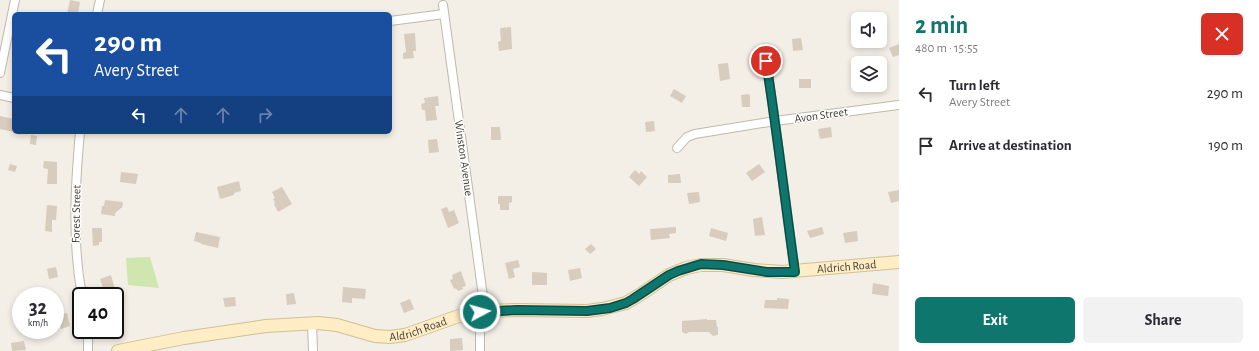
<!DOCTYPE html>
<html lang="en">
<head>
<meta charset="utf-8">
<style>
	body { margin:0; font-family:"Alegreya Sans",sans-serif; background:#f2f2f3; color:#2b2b33; height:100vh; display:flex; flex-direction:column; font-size:15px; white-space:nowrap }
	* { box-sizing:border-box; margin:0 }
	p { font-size:13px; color:#7c7c81 }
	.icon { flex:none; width:22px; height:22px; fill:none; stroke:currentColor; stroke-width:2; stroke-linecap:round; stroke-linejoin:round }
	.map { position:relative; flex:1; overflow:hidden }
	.drawer { display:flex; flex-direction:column; background:#fff; width:360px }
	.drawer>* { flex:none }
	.hud { position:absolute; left:12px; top:12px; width:380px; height:122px; border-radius:6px; box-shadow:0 2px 6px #0003; background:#1a4fa0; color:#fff; overflow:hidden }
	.fabs { position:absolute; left:851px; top:12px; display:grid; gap:8px }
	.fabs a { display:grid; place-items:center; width:36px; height:36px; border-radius:6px; background:#fff; box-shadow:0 2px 6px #0003; font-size:20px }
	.speed { position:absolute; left:12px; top:287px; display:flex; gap:8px; font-size:20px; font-weight:700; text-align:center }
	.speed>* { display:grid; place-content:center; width:52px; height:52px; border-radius:50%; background:#fff; box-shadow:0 2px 6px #0003; line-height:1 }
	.speed small { font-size:10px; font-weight:400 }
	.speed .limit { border:2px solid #111; border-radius:6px; background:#fff; color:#111 }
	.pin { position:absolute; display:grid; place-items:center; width:34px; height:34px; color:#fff; margin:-17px; border:2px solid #fff; border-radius:50%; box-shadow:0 1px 4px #0007 }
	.me { position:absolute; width:44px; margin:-22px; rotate:84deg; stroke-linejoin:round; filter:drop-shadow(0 0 3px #0008) }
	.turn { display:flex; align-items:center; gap:14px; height:84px; padding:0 16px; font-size:18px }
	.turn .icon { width:52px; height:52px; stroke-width:2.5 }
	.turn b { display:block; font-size:28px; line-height:34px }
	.lanes { display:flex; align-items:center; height:38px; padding:0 16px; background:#0003; justify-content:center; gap:20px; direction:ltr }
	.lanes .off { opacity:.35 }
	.round { display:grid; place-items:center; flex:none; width:42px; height:42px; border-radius:6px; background:#f2f2f3 }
	.headline { display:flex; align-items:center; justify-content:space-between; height:68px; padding:0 16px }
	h1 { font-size:24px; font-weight:700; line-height:30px; color:#0f766e }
	.action { display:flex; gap:8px; margin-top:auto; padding:8px 16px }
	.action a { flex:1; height:46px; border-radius:6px; background:#0f766e; color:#fff; font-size:16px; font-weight:700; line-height:46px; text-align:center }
	.action a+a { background:#f2f2f3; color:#2b2b33 }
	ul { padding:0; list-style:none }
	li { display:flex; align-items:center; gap:12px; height:52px; padding:0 16px }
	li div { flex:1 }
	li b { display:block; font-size:15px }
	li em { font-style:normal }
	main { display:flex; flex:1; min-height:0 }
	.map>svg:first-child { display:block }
	.green { fill:#d0e6af }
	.building { fill:#d7ccbe }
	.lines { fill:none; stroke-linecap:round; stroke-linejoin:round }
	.street-casing { stroke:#c1b8ab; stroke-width:10 }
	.secondary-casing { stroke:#d2bf96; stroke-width:14 }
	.street { stroke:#fff; stroke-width:8 }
	.secondary { stroke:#feedc5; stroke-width:12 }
	.route-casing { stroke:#0a4d48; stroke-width:10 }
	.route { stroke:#0f766e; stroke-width:7 }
	.labels { text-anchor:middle; stroke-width:3; stroke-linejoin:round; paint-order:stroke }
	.street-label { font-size:12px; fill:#453e35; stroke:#fff }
</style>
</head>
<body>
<main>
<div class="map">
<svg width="899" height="351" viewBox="0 0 899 351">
	<rect width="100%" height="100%" fill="#f3eee6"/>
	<path class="green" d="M150 257 159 288 128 285 126 258Z"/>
	<path class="building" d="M70 0 80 2 78 14H67Z
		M511 27 512 49 499 51 498 42 501 41 500 30 501 28Z
		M415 33 416 51H413L414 58 403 59V53L406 52 404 34Z
		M801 38 803 50 793 51 792 39Z
		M899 44V55L893 57 889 48Z
		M728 63 730 79 720 81 718 64Z
		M799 79H811V88H799Z
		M674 89 686 96 682 103 670 96Z
		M749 94 750 96V107H742L741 95Z
		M438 96 439 106H435L437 120 426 121 425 110H422L421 104 425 103 424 98Z
		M0 116 14 119V132L0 129Z
		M654 121 655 131 646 132 645 122Z
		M491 127H500L501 140H491Z
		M831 127 832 137 820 139 818 129Z
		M31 135 37 136 36 145 30 144Z
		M437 139 439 152 429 153 428 140Z
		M44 161 57 162V184H47L48 169 43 168Z
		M10 164 17 166 15 172 8 170Z
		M759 164 765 172 752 181 746 173Z
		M635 170 639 174 641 171 647 177 639 186 629 177Z
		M121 172 138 174 136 184 120 182Z
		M680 174 681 183H668V175Z
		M239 181 241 191 234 193V195L220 199 217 187Z
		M282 187 292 204 278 212 274 204 275 203 273 199 275 198 272 192Z
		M899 190V201L891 203 888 192Z
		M699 192 700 202 689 204 687 193Z
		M498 196H512V202L509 203V210H500V204H498Z
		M105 200 123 202 122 208H121L115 213V216L101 214 102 206H104Z
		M47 205 57 206 56 220H52V232L45 231Z
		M447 207 449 212 454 210 459 223 448 228 441 209Z
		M762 217 765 235 755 236 753 219Z
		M676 227V233L669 234 670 238 651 240 650 229Z
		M822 227 824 234 810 238 807 231Z
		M92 228H102V242H99V245L93 246Z
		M711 228 728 233 726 241 709 236Z
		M857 231 858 241 845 243 843 233Z
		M196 232 220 237 218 248 201 244V243L194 241Z
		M591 244 596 249 590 254 585 249Z
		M518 260 520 267 513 269 515 277 509 279 505 263Z
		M56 267 58 277 49 279 47 269Z
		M580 268 582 278 570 281 568 270Z
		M461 271 466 286 462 287 463 289 458 291 456 288 454 289 450 280 453 279 452 275Z
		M532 272 547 273V285H532Z
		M111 275 117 296H106L100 279Z
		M873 283 889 286 888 296 872 294Z
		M343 287 366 289 365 299 352 298V303L342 302Z
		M294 293 296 304 287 305 286 294Z
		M235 297 236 306 225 307 223 298Z
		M777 298 789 299 788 309 764 308 765 300H777Z
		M410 299 414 309 404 313 400 303Z
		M67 313 70 326 61 329 57 315Z
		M707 319V320H716L717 327H718V334L717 335 713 336 709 332H689L686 334 682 332V321Z
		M462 338 463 350 450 351V339Z
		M24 341 26 350 12 351 11 343Z"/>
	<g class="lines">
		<defs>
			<path id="street" d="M443 5 485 311
				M97 14 100 0
				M390 21 444 14
				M766 61C777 131 785 201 795 272
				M0 73 15 0
				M0 95 14 98
				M80 132C75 186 72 242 82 296
				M677 148 687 137 695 134 775 121 899 105
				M312 323 313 351
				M88 330V351
				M480 351V312"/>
			<g id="secondary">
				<path id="s1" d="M118 351 184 338 266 326 318 323 337 325 375 336 390 337 405 335 459 316 485 311 517 310 587 311 602 309 626 303 641 294 669 275 686 268 701 265H723L754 270 782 272 899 262"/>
			</g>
		</defs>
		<use href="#street" class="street-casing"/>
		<use href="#secondary" class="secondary-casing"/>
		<use href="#street" class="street"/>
		<use href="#secondary" class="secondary"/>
	</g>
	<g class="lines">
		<defs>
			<path id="route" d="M480 312 517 310 587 311 610 308 626 303 633 299 669 275 678 271 701 264 723 265 767 272H795C785 201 777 131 766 61"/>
		</defs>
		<use href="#route" class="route-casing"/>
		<use href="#route" class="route"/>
	</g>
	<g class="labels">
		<g class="street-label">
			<text transform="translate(821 115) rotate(-8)" y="4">Avon Street</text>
			<text transform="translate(464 158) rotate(82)" y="4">Winston Avenue</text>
			<text transform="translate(76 214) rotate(-89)" y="4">Forest Street</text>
			<text dy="4" stroke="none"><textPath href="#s1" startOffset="748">Aldrich Road</textPath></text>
			<text dy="4" stroke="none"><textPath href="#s1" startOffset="305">Aldrich Road</textPath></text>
		</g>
	</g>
</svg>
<div class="fabs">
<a><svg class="icon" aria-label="sound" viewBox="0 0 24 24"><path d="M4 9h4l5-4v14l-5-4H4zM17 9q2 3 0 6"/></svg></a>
<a><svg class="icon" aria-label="layers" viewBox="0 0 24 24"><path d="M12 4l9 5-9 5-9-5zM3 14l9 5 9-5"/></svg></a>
</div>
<div class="speed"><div>32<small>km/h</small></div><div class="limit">40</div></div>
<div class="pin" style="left:766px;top:61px;background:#d93025"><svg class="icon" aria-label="arrive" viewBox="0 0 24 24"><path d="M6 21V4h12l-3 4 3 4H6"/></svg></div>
<svg class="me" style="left:480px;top:312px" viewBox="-20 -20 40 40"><circle r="17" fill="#0f766e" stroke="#fff" stroke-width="3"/><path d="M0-11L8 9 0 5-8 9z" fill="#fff"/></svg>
<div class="hud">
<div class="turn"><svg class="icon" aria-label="left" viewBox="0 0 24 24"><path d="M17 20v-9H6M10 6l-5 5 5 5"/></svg><div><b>290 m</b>Avery Street</div></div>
<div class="lanes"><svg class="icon" aria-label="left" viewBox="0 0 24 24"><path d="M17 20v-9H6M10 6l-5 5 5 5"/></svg><svg class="icon off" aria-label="ahead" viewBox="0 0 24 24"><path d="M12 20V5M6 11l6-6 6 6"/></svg><svg class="icon off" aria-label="ahead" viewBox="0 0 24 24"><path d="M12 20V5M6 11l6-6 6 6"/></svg><svg class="icon off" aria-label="right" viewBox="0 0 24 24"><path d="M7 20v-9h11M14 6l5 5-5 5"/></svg></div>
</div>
</div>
<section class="drawer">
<div class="headline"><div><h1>2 min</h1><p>480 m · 15:55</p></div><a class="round" style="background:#d93025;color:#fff"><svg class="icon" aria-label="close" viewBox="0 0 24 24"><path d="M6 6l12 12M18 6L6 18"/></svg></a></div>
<ul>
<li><svg class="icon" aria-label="left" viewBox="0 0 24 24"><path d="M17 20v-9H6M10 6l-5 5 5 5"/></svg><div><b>Turn left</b><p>Avery Street</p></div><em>290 m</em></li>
<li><svg class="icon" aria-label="arrive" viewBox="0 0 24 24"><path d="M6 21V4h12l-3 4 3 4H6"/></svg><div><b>Arrive at destination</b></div><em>190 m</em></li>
</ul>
<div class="action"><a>Exit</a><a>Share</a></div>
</section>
</main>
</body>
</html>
